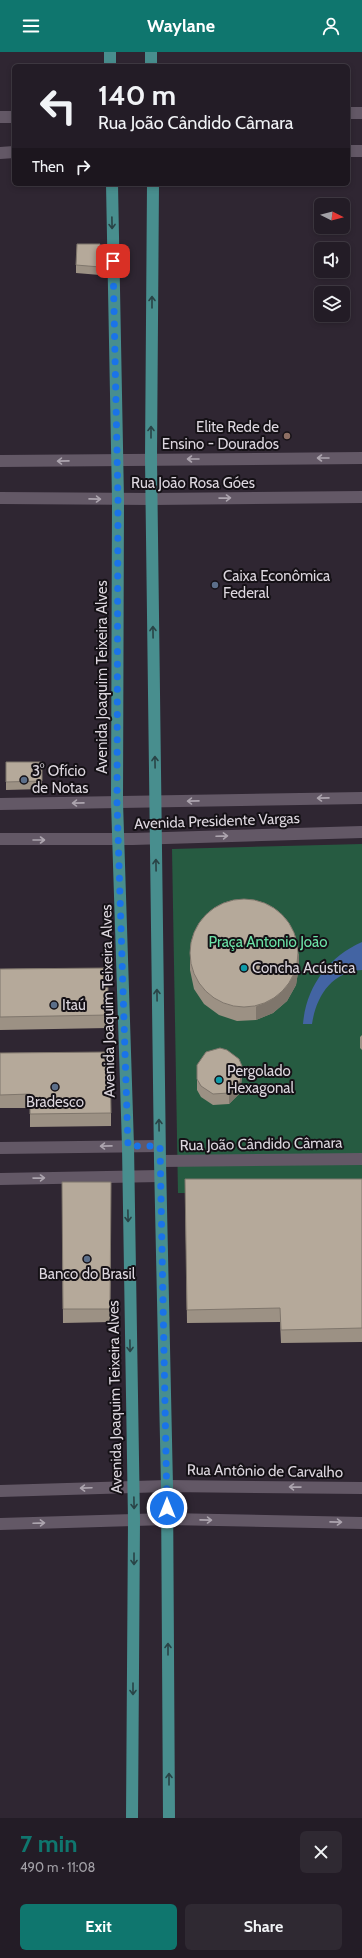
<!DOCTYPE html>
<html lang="en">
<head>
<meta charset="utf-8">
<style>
	body { margin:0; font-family:Cabin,sans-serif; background:#2f2932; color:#f1f3f6; height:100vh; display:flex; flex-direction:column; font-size:15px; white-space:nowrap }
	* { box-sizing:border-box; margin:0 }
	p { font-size:13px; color:#a3a1a7 }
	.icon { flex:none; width:22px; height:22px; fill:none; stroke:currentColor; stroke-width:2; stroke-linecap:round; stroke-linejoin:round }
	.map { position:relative; height:1766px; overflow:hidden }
	.drawer { display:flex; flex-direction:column; background:#231c26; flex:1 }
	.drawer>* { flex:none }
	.top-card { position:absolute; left:12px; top:12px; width:338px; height:122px; border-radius:6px; box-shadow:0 2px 6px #0003,0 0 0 1px #403a43; background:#231c26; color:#f1f3f6; overflow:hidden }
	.needle { width:26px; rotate:96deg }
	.tools { position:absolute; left:314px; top:146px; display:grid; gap:8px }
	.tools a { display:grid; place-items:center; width:36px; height:36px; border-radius:6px; background:#231c26; box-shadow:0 2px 6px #0003,0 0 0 1px #403a43; font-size:20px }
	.pin { position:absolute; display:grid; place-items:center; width:34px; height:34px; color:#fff; margin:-17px; border-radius:8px; box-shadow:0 2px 6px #0006 }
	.me { position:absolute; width:44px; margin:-22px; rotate:0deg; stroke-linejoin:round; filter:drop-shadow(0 0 3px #0008) }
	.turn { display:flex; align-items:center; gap:14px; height:84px; padding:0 20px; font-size:18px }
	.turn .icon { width:52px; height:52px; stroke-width:2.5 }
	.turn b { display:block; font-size:28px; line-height:34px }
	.then { display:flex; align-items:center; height:38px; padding:0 20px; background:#0003; gap:8px; font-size:15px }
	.round { display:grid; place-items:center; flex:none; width:42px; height:42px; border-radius:6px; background:#2f2932 }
	.headline { display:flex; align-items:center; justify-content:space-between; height:68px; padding:0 20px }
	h1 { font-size:24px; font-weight:800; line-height:30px; color:#0f766e }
	.button { display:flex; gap:8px; margin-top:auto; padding:8px 20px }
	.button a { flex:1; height:46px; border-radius:6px; background:#0f766e; color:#fff; font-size:16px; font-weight:800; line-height:46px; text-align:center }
	.button a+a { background:#2f2932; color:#f1f3f6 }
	header { display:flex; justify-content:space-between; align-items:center; height:52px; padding:0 20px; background:#0f766e; color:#fff; font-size:18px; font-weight:800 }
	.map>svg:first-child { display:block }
	.green { fill:#265b41 }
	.water { fill:#4364a3 }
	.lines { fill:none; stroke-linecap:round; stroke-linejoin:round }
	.minor { stroke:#635866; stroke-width:12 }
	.major { stroke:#488e8e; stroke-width:12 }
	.wall { fill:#9c9184 }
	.shaded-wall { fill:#7f766c }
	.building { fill:#b5a99a; stroke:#7f766c }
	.oneway { stroke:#294346 }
	.oneway2 { stroke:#aca4ae }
	.route { stroke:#1a73e8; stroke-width:7; stroke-dasharray:0 12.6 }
	.education-dot { fill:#8d6e63; stroke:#151116; stroke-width:1.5 }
	.service-dot { fill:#5c6f8a; stroke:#151116; stroke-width:1.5 }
	.culture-dot { fill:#0f9aa8; stroke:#151116; stroke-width:1.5 }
	.labels { text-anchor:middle; stroke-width:4; stroke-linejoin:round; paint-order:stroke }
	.poi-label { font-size:15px; fill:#dcd6de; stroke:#151116; text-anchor:start }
	.street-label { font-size:15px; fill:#dcd6de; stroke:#151116 }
	.park-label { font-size:15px; fill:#6ce3a8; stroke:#151116 }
</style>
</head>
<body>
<header><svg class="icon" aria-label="menu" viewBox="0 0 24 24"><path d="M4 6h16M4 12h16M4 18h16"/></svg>Waylane<svg class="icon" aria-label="person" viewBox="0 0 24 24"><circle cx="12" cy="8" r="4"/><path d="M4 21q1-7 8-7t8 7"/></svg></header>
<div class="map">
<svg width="362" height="1766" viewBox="0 0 362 1766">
	<rect width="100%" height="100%" fill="#2f2632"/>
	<path class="green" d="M362 792V1140L178 1141 172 797Z"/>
	<path class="water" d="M362 890V918C331 920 316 945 312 972H303C306 935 328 905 362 890Z"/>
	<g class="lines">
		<path class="minor" d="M348 61H362
			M0 65H14
			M348 99H362
			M0 101 14 100
			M0 409 362 406
			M0 446 152 447 362 445
			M0 752 362 746
			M0 787H133L362 780
			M0 1096 159 1094
			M160 1109 362 1107
			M0 1127 160 1124
			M0 1439 167 1434 362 1436
			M0 1472 167 1467 362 1471"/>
		<path class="major" d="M151 0V14
			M110 14V0
			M112 132 118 447 117 750 128 1094 134 1468 132 1766
			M153 132 151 407 160 1109 167 1434 169 1766"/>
	</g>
	<path class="wall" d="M100 192V223L76 221V213Z
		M6 710H42V737L6 738Z
		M190 905 299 914 296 933 287 949 273 961 256 968 237 969 219 963 204 952 194 937 190 918Z
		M108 916V976L0 978V917Z
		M362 983V998L360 996V985Z
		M0 1001 111 1061V1074L30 1075V1056H0Z
		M197 1013 242 1025 240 1041 229 1052 213 1053 201 1045 197 1038Z
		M185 1127H362V1290L281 1291 280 1270 187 1271Z
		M62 1130H111L110 1270 63 1271Z"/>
	<path class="shaded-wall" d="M299 901V914L296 933 287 949 273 961 256 968V955Z
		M242 1014V1025L240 1041 229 1052V1041Z"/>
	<path class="building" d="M77 192H100V215L76 213Z
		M6 710H42V729L6 730Z
		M190 901a54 54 0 1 1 108 0a54 54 0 1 1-108 0Z
		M108 916V963L0 965V917Z
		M220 996 227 998 239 1007 242 1014 240 1030 229 1041 213 1042 201 1034 197 1027V1013L206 1000Z
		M110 1000 111 1061 30 1062V1042L0 1043V1001Z
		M185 1127H362V1276L281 1278 280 1256 187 1258Z
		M62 1130H111L110 1257H63Z"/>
	<defs><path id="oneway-shaft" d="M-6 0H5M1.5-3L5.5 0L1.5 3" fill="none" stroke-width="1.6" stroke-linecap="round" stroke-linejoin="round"/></defs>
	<g class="oneway">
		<use href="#oneway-shaft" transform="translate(112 171) rotate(89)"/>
		<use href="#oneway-shaft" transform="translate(152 250) rotate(-90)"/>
		<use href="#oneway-shaft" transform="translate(151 380) rotate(-90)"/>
		<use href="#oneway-shaft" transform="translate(153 580) rotate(-91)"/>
		<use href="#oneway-shaft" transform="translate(155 710) rotate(-91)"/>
		<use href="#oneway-shaft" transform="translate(156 813) rotate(-91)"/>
		<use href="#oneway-shaft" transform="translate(157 943) rotate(-91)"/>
		<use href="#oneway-shaft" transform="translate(159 1073) rotate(-91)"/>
		<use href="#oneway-shaft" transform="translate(128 1164) rotate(89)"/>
		<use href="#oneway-shaft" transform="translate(130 1294) rotate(89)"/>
		<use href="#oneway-shaft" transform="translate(134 1451) rotate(89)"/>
		<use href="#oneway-shaft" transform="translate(134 1507) rotate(90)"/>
		<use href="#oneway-shaft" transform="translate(168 1597) rotate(-90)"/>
		<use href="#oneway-shaft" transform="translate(133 1637) rotate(90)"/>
		<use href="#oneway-shaft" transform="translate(169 1727) rotate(-90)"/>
	</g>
	<g class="oneway2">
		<use href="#oneway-shaft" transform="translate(323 406) rotate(180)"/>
		<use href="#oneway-shaft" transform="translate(193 407) rotate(180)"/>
		<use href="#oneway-shaft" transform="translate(63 409) rotate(179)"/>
		<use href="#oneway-shaft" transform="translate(225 446) rotate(-1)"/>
		<use href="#oneway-shaft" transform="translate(95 447) rotate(1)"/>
		<use href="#oneway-shaft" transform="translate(323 746) rotate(179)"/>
		<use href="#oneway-shaft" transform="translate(193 749) rotate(179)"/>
		<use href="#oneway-shaft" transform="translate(78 751) rotate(179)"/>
		<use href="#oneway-shaft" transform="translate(222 784) rotate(-2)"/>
		<use href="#oneway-shaft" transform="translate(39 788)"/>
		<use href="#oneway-shaft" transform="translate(106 1094) rotate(179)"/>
		<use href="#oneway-shaft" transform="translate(39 1126) rotate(-1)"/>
		<use href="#oneway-shaft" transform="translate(295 1435) rotate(-179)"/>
		<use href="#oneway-shaft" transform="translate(86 1436) rotate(178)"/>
		<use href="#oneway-shaft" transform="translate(206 1468) rotate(1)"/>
		<use href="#oneway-shaft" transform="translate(336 1470) rotate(1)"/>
		<use href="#oneway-shaft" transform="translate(39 1471) rotate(-2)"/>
	</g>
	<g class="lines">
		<path class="route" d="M113 209 118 447 117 750 128 1094H160L167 1456"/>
	</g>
	<circle class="education-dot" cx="287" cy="384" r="4"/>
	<g class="service-dot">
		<circle cx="215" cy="533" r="4"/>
		<circle cx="24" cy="728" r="4"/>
		<circle cx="54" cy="953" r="4"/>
		<circle cx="55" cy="1035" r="4"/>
		<circle cx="87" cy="1207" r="4"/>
	</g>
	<g class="culture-dot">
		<circle cx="244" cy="916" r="4"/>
		<circle cx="219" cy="1028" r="4"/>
	</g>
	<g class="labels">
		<g class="poi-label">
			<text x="279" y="380" text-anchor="end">Elite Rede de<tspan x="279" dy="17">Ensino - Dourados</tspan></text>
			<text x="223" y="529">Caixa Econômica<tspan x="223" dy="17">Federal</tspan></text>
			<text x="32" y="724">3° Ofício<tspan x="32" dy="17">de Notas</tspan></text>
			<text x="252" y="921">Concha Acústica</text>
			<text x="62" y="958">Itaú</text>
			<text x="227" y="1024">Pergolado<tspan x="227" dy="17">Hexagonal</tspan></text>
			<text x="55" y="1055" text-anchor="middle">Bradesco</text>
			<text x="87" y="1227" text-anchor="middle">Banco do Brasil</text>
		</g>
		<g class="street-label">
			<text x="193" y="436">Rua João Rosa Góes</text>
			<text transform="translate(102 625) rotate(-90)" y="5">Avenida Joaquim Teixeira Alves</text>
			<text transform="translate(217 769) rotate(-2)" y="5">Avenida Presidente Vargas</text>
			<text transform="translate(108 949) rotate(-91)" y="5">Avenida Joaquim Teixeira Alves</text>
			<text transform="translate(261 1092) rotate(-1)" y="5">Rua João Cândido Câmara</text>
			<text transform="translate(115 1345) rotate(-91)" y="5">Avenida Joaquim Teixeira Alves</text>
			<text transform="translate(265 1419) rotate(1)" y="5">Rua Antônio de Carvalho</text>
		</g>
		<g class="park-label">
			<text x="268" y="895">Praça Antonio João</text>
		</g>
	</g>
</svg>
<div class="tools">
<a><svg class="needle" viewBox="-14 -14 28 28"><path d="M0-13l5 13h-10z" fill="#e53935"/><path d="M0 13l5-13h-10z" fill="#a3a1a7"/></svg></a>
<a><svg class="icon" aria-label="sound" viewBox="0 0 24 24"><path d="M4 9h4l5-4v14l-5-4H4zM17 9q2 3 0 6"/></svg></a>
<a><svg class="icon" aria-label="layers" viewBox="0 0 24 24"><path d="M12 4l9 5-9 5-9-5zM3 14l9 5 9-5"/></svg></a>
</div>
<div class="pin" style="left:113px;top:209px;background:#d93025"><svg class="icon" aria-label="arrive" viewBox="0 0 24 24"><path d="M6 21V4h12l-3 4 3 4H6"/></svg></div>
<svg class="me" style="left:167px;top:1456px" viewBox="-20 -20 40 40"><circle r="17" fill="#1a73e8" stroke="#fff" stroke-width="3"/><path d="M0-11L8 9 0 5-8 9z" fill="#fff"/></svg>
<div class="top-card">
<div class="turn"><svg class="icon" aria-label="left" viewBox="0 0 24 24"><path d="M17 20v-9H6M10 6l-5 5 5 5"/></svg><div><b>140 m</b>Rua João Cândido Câmara</div></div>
<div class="then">Then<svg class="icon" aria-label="right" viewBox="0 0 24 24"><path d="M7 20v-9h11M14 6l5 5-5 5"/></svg></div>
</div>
</div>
<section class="drawer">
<div class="headline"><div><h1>7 min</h1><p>490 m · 11:08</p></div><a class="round"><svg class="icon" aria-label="close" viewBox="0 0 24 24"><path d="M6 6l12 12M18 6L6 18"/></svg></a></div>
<div class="button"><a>Exit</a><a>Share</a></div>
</section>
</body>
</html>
